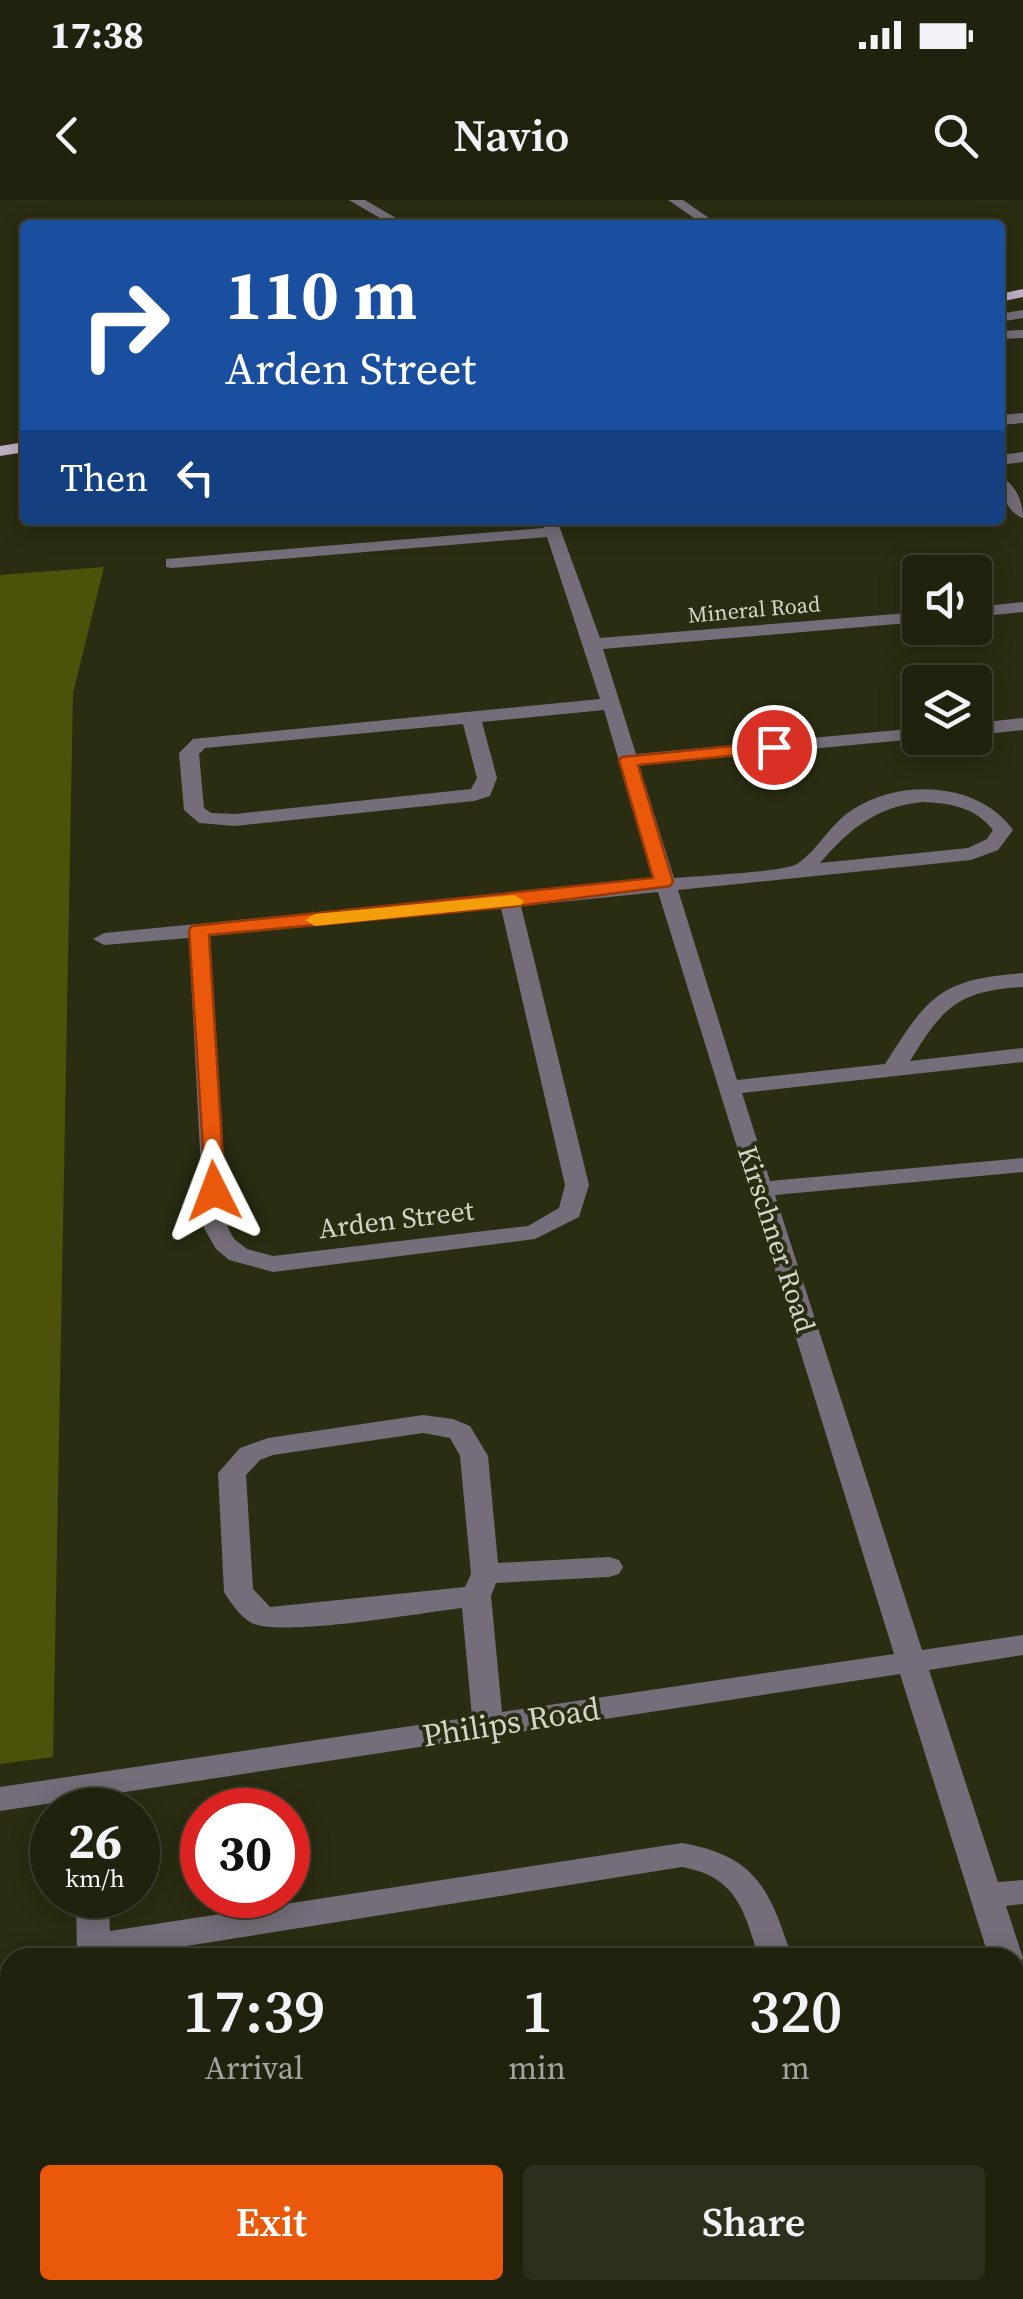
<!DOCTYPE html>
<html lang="en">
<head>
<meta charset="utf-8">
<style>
	body { margin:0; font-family:"Source Serif 4",serif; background:#2d2f1c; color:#f1f3f6; height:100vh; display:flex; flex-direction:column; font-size:38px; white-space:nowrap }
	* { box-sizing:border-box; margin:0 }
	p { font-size:32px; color:#a2a49e }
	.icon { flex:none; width:55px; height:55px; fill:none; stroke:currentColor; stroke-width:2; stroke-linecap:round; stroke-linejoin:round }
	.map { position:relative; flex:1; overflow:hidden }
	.drawer { position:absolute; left:0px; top:1748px; width:1025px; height:352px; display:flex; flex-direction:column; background:#20220e; border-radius:30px 30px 0 0; box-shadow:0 5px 25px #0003,0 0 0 2px #3d3f2e }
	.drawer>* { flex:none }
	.hud { position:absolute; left:20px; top:20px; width:985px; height:305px; border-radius:10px; box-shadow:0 5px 25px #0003,0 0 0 2px #3d3f2e; background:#1a4fa0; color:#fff; overflow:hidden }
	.tools { position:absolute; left:902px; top:355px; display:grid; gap:20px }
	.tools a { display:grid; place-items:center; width:90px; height:90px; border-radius:10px; background:#20220e; box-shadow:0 5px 25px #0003,0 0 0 2px #3d3f2e; font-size:50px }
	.speed { position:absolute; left:30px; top:1588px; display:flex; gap:20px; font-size:50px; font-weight:700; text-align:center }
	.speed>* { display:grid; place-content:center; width:130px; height:130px; border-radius:50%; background:#20220e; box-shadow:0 5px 25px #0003,0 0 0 2px #3d3f2e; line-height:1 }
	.speed small { font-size:25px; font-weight:400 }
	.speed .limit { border:15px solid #d22; background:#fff; color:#111 }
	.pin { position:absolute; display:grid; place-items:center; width:85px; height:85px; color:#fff; margin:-42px; border:5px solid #fff; border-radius:50%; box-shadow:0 2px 10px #0007 }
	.me { position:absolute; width:110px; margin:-55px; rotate:357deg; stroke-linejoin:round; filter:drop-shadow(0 0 8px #0008) }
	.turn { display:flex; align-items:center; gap:35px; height:210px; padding:0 40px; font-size:45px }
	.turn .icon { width:130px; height:130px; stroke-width:2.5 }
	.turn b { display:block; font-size:70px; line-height:85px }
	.then { display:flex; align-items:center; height:95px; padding:0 40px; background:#0003; gap:20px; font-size:38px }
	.eta { display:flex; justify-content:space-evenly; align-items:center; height:170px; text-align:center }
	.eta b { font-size:60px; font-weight:600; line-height:70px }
	.cta { display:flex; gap:20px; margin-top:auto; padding:20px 40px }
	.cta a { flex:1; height:115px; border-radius:10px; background:#ea580c; color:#fff; font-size:40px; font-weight:600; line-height:115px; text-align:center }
	.cta a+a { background:#2d2f1c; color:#f1f3f6 }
	.status { display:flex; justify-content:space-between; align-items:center; height:70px; padding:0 50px; background:#20220e; direction:ltr }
	.status svg { height:28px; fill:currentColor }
	header { display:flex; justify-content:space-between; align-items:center; height:130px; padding:0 40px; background:#20220e; font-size:45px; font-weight:600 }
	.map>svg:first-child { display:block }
	.green { fill:#4d520b }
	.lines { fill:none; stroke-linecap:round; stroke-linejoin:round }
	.minor { fill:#756d79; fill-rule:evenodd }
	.major { fill:#bfafc7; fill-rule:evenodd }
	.route { fill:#ea580c; stroke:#983908; stroke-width:2.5 }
	.slow { fill:#f59e0b }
	.labels { text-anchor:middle; stroke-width:8; stroke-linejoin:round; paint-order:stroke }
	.far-street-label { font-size:22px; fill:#d3d6c6; stroke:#2a2d12 }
	.street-label { font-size:28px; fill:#d3d6c6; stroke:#2a2d12 }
	.near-street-label { font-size:32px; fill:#d3d6c6; stroke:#2a2d12 }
</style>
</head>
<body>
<div class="status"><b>17:38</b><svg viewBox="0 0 49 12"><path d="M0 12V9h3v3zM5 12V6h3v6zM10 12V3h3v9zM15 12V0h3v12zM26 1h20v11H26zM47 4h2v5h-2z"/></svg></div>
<header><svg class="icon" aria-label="back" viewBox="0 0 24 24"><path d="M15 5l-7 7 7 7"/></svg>Navio<svg class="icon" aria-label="search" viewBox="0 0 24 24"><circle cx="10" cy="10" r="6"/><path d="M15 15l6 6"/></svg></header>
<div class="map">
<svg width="1023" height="2099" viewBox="0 0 1023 2099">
	<rect width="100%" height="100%" fill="#2a2d12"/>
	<path class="green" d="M104 367 73 493 53 1557 0 1564V375Z"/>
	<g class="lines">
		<path class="minor" d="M349 0H365L408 25H392Z
			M668 0H683L719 25H704Z
			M1023 110V118L1000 122V114Z
			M1023 130V138L1000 139V131Z
			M1023 213V223L1000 225V215Z
			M1023 252V262L1000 265V255Z
			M1000 277C1016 284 1023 302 1023 318 1007 312 1000 293 1000 277Z
			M541 320H557L600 438 920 412V422L603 449 636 554 920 528V538H927L639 565 674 678C696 676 783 672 797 664 818 650 830 624 852 610 900 578 979 582 1013 630L998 650 971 660 678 690 737 880 885 864C928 796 940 779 1023 773V787C958 791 943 807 910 861L1023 848V862L742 893 770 981 1023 958V972L775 995 922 1450 1023 1435V1455L929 1470 998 1682 1023 1680V1704L1006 1706 1023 1758 1018 1767 1015 1758H989L900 1474 0 1611V1587L472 1517 462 1408C426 1412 274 1439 250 1422 240 1416 230 1402 224 1392L218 1273 240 1248 268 1238 423 1215 453 1219 470 1226 488 1256 498 1363 609 1357 619 1360 623 1367 619 1374 609 1377 496 1383 491 1396 502 1512 894 1454 658 692 521 706 589 985 579 1017 535 1039 273 1072 229 1060 216 1049 204 1028 189 738 104 745 93 739 104 733 654 680 604 510 482 522 497 578 490 596 474 601 235 626 199 623 184 610 179 553 193 539 600 499 547 337 172 368 166 367V359L544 328ZM463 524 477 578 471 589 235 614 211 613 204 608 199 554 205 548ZM922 602C950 603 975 607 993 630L987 639 968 648 820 663C850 629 875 607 922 602ZM501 708 565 985 559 1008 528 1026 273 1056 247 1049 234 1039 228 1028 210 736ZM423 1233 450 1238 460 1256 471 1374 465 1387 270 1407 253 1389 246 1275 260 1260 273 1255Z
			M1023 402V412L975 417V407Z
			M1023 518V530L975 535V523Z
			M682 1643C757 1656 770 1690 792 1758H759C744 1710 737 1677 682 1667L111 1758H77L76 1695H108L110 1731Z
			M1015 1772 1023 1774V1825L1015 1822Z"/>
		<path class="major" d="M1023 89V97L1000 102V94Z
			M25 242V252L0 256V246Z"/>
	</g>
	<path class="route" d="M774 542 782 547 780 551 638 565 673 682 670 686 510 707 209 735 225 991 222 995H206L189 730 192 726 653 678 619 560 622 557Z"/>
	<path class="slow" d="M514 695 524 701 521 705 315 726 305 720 315 714Z"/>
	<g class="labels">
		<g class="far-street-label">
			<text transform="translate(754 409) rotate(-5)" y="8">Mineral Road</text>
		</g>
		<g class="street-label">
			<text transform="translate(396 1019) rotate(-7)" y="10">Arden Street</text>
			<text transform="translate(777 1039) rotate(72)" y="10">Kirschner Road</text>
		</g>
		<g class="near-street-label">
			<text transform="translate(511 1522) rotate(-9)" y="11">Philips Road</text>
		</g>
	</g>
</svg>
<div class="tools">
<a><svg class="icon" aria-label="sound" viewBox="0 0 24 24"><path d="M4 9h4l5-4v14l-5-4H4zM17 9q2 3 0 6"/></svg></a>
<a><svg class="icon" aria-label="layers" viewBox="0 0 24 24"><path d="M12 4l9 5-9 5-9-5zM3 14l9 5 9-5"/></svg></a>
</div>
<div class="speed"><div>26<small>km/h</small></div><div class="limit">30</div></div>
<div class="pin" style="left:774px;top:547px;background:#d93025"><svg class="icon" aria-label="arrive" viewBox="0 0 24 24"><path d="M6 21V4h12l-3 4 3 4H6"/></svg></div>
<svg class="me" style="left:214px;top:991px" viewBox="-20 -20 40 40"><path d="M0-17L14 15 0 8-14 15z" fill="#ea580c" stroke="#fff" stroke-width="4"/></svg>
<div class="hud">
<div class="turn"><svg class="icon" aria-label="right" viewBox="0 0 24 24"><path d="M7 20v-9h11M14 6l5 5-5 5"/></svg><div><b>110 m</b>Arden Street</div></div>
<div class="then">Then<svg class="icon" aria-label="left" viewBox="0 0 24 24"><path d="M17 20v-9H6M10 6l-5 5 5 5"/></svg></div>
</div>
<section class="drawer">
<div class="eta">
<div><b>17:39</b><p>Arrival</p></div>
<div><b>1</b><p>min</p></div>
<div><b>320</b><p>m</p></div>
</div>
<div class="cta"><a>Exit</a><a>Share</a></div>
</section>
</div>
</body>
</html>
